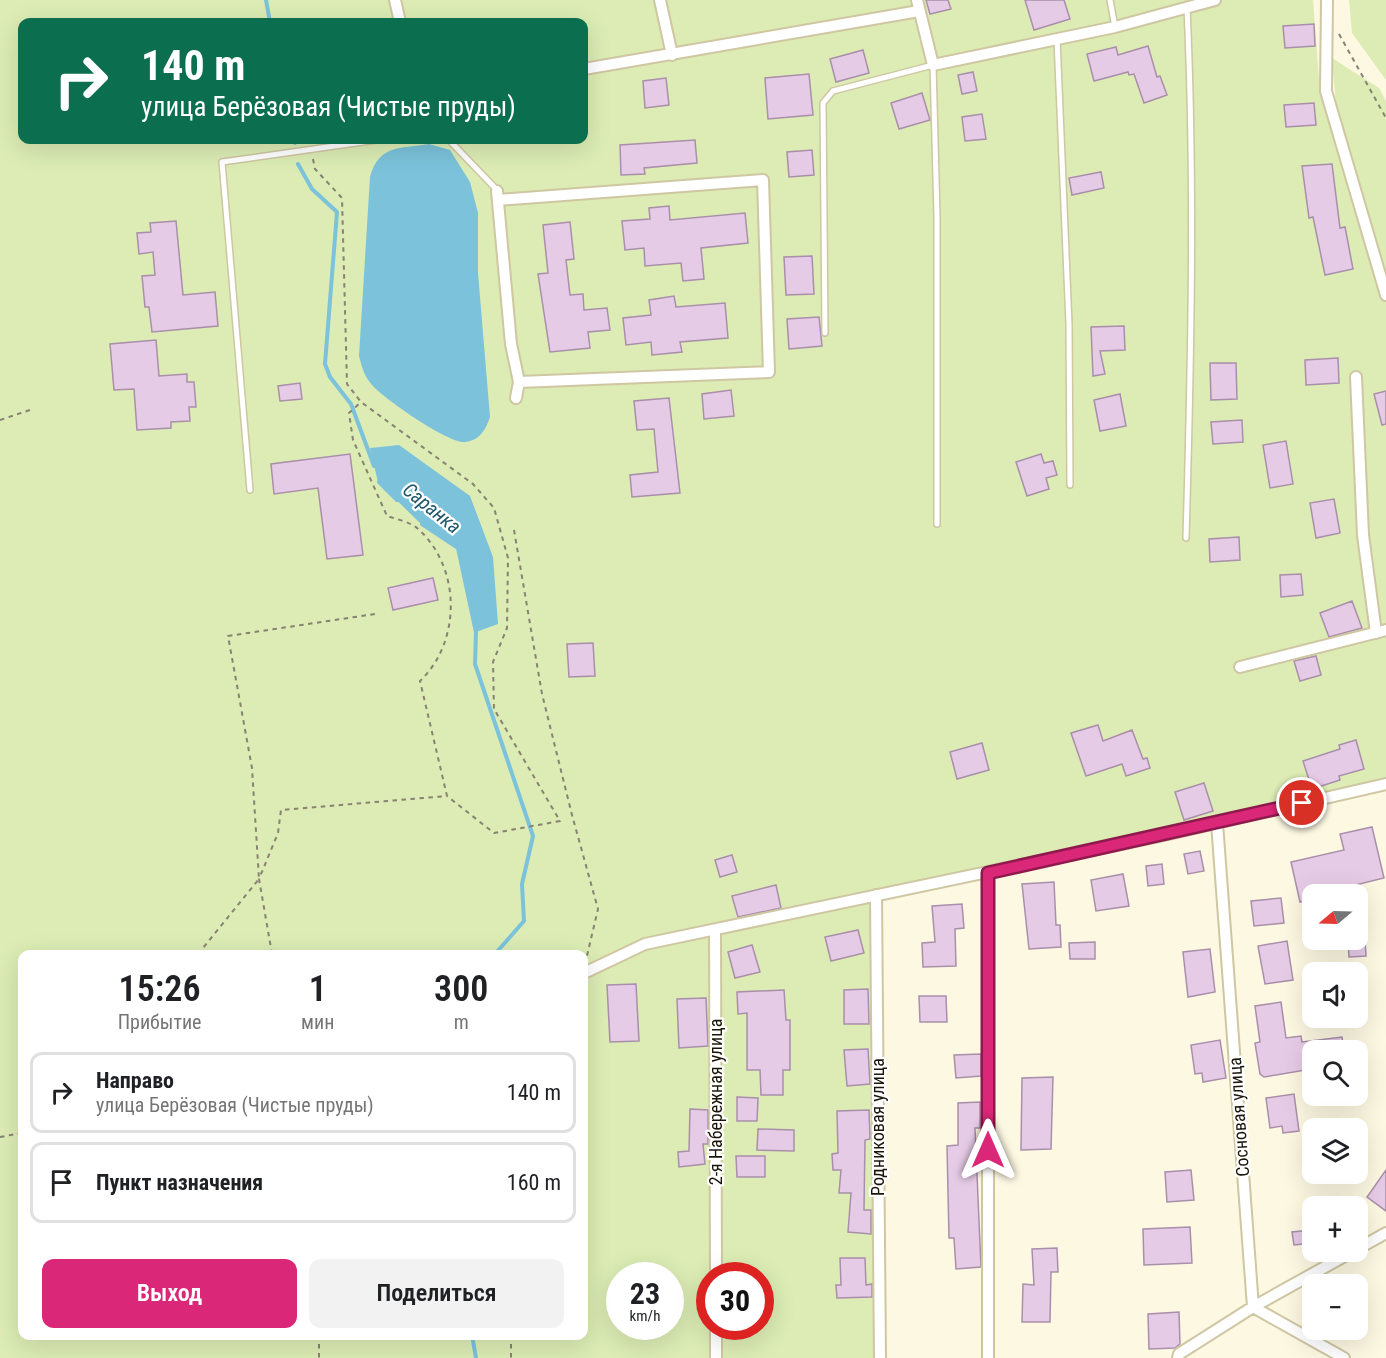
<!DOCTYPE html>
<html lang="ru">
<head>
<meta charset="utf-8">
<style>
	body { margin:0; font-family:"Roboto Condensed",sans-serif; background:#f2f2f2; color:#202124; height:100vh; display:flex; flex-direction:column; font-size:22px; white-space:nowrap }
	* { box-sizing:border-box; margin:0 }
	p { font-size:20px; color:#757577 }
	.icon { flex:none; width:33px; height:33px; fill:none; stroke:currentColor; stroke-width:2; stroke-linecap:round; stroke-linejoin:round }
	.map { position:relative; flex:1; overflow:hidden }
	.side { position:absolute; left:18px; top:950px; width:570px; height:390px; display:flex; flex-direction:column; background:#fff; border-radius:12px; box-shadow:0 6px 24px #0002 }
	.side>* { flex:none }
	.top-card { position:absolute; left:18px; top:18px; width:570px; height:126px; border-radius:12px; box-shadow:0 6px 24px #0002; background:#0b6e4f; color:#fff; overflow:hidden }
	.needle { width:39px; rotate:251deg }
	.buttons { position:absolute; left:1302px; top:884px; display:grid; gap:12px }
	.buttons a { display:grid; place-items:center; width:66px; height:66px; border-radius:12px; background:#fff; box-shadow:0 6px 24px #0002; font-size:30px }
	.speed { position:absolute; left:606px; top:1262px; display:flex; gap:12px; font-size:30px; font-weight:700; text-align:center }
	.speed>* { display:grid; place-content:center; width:78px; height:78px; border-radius:50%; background:#fff; box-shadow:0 6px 24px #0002; line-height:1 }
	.speed small { font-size:15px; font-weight:400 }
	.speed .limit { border:9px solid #d22; background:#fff; color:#111 }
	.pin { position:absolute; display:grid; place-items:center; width:51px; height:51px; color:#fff; margin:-26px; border:3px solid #fff; border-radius:50%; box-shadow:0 2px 6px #0007 }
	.me { position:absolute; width:66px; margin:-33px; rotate:0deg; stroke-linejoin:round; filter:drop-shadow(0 0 4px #0008) }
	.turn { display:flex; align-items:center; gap:21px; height:126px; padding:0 24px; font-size:27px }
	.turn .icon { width:78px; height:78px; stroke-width:2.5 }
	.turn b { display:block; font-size:42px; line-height:51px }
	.eta { display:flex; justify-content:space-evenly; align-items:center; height:102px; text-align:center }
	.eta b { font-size:36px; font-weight:600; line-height:42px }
	.action { display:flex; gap:12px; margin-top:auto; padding:12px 24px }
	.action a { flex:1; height:69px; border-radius:12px; background:#db2777; color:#fff; font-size:24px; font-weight:600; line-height:69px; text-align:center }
	.action a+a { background:#f2f2f2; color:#202124 }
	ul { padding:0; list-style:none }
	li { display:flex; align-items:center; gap:18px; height:81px; margin:0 12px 9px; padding:0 12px; border:3px solid #e0e0e0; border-radius:12px }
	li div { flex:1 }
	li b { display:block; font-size:22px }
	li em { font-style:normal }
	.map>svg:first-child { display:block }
	.green { fill:#dcecb4; fill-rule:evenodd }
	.water { fill:#7bc2da }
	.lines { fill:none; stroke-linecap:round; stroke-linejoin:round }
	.stream { stroke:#7bc2da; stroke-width:4 }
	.building { fill:#e6cbe7; stroke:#a98faa; stroke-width:1.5 }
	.lane-casing { stroke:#cfc6a2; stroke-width:8 }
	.street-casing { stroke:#cfc6a2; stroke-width:14 }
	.path { stroke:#878271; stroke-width:2; stroke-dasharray:4.5 4.5; stroke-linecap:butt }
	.lane { stroke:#fff; stroke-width:5 }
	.street { stroke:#fff; stroke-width:10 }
	.route-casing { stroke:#8e194d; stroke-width:15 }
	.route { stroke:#db2777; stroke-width:10 }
	.labels { text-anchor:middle; stroke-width:4.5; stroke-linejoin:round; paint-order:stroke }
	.street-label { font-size:18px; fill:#191508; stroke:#fff }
	.water-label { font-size:20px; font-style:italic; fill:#20596b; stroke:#fff }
</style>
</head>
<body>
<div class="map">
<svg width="1386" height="1358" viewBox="0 0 1386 1358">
	<rect width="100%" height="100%" fill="#fdf8e2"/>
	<path class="green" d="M0 0H1313L1319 79 1326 91 1338 127 1332 58 1379 88 1386 101V784L876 895 880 1358H0ZM22 22H584V140H22ZM22 954H584V1335H22ZM620 1275H670V1326H620ZM710 1275H760V1326H710Z
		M1349 0H1386V80L1352 33Z"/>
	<path class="water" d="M429 144 450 150 470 182 478 213V273L490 417C486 429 480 440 466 442 450 445 383 398 372 385 364 376 362 367 359 356L370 177C379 144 400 149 429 144Z
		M399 445 470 496 493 557 498 624 476 632 458 548 419 522 378 482 370 448Z"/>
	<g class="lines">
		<path class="stream" d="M266 0 270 22
			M293 140 295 143
			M298 164 312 189 337 212 325 364 330 377 351 404 374 466
			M379 482 397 500
			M422 524 458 548 476 632 475 664 533 836 522 884 524 921 495 954
			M472 1335 476 1358"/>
	</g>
	<path class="building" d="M926 0H948L951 9 930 14Z
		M1025 0H1064L1070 19 1034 30Z
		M1314 24 1315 46 1285 48 1283 26Z
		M1148 46 1157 77 1160 76 1167 95 1144 103 1134 74 1129 75 1128 72 1094 81 1087 54 1116 47 1118 55Z
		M863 50 869 73 836 82 830 59Z
		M973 72 977 91 962 94 958 75Z
		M809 74 813 115 768 119 765 78Z
		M666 78 669 105 645 108 643 81Z
		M922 93 930 120 899 129 891 103Z
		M1314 103 1316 125 1286 127 1284 105Z
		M982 114 986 139 965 141 962 117Z
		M695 140 697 163 644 168 645 174 621 175 620 145Z
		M812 150 814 175 789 177 787 152Z
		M1332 164 1340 228 1345 227 1353 269 1325 275 1313 217 1309 218 1302 166Z
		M1101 172 1104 188 1072 195 1069 178Z
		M669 206 670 220 745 213 748 243 701 248 704 279 683 281 681 263 645 266 644 248 625 250 622 221 650 219 649 208Z
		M176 221 183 295 215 292 218 326 152 332 149 307H145L142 276 155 275 153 252 139 254 137 233 151 232 150 223Z
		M570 222 574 259 566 260 570 295 583 294 584 310 607 308 610 330 588 332 590 348 550 352 538 274 548 273 543 225Z
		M812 256 814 294 786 295 784 257Z
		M674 296 676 307 725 303 728 338 680 342 682 352 652 355 651 342 626 345 623 318 651 315 649 300Z
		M819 317 822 346 789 349 787 319Z
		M1124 326 1125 350 1100 351 1105 374 1093 376 1091 327Z
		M156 340 159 376 187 374V382H194L196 407H189L190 421 171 422V428L137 430 134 389 114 390 110 344Z
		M1338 358 1339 383 1306 385 1305 360Z
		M1210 363H1236L1237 399 1211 400Z
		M300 383 302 399 280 401 278 386Z
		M731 390 734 416 704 419 702 394Z
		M1386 391V424L1382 425 1374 394Z
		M1120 394 1126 426 1100 431 1094 400Z
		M669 398 680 493 632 497 630 475 658 472 654 429 637 430 634 401Z
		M1242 420 1243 442 1213 444 1211 422Z
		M1286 441 1293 484 1270 488 1263 445Z
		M350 454 363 555 327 559 318 488 274 494 271 464Z
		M1041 454 1044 463 1053 461 1057 475 1046 478 1049 489 1027 496 1016 462Z
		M1334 499 1340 533 1316 538 1310 503Z
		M1239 537 1240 560 1210 562 1209 539Z
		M1301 574 1303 595 1281 597 1280 575Z
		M433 578 438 600 393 610 388 588Z
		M1352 601 1362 628 1329 637 1320 613Z
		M593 643 595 676 569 677 567 644Z
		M1316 656 1321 675 1300 681 1294 661Z
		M1098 725 1103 741 1132 730 1143 759 1147 758 1150 768 1126 776 1122 764 1086 776 1071 733Z
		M1356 740 1364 769 1339 776 1340 780 1312 789 1303 761 1340 749 1339 745Z
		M982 743 989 770 957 779 950 752Z
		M1204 783 1213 811 1184 820 1175 792Z
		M1372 827 1384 878 1339 889 1340 894H1312V899L1300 902 1291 862 1344 850 1340 834Z
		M1200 851 1204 871 1188 874 1184 854Z
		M732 855 737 872 720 877 715 860Z
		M1162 864 1164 884 1148 886 1146 866Z
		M1123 874 1129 906 1096 911 1091 880Z
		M1054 882 1056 925H1060L1061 947 1029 949 1022 884Z
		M776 885 781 908 738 917 732 896Z
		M1281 898 1284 923 1254 926 1251 901Z
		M962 904 964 928 955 929 956 966 923 967 922 943 935 942 932 906Z
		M858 930 864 953 831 961 825 937Z
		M1348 939H1365L1366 956 1349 957Z
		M1287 941 1293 980 1265 984 1258 946Z
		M1095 942V959H1070L1069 943Z
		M752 945 760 972 735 978 728 952Z
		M1210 949 1215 992 1188 997 1183 952Z
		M636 984 639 1041 610 1042 607 985Z
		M868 989 869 1024H844V990Z
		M784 990 786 1020H790V1070H783V1095H761L760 1070H747V1013L738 1014 737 992Z
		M919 996H946L947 1022H920Z
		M706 998 708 1046 679 1048 677 999Z
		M1281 1002 1286 1038 1301 1036 1302 1042 1342 1037 1344 1050H1303L1306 1070 1264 1077 1260 1074 1255 1043 1260 1042 1255 1006Z
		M1220 1040 1226 1078 1203 1082 1202 1073 1195 1074 1191 1045Z
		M868 1049 870 1084 847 1086 844 1050Z
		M981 1054V1076L956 1078 954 1055Z
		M1053 1077 1051 1149 1021 1150 1022 1078Z
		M1294 1094 1299 1131 1283 1133 1282 1126 1270 1128 1266 1098Z
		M737 1097 758 1098 757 1121H737Z
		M980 1102V1128H975L981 1267 956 1269 954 1238H949L947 1146 958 1145V1103Z
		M690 1109 708 1110V1144H703L705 1164 679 1167 678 1152 689 1151Z
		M869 1110 870 1139 865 1140 864 1210H871V1234L848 1232 851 1193H839L841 1170H833L832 1154 838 1153 837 1111Z
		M758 1129 794 1130V1151L757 1150Z
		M736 1156H765V1177H737Z
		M1191 1170 1194 1200 1167 1202 1165 1172Z
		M1386 1170V1211L1367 1197Z
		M1190 1227 1192 1263 1144 1265 1143 1229Z
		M1312 1230V1243L1294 1245 1292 1232Z
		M1057 1248 1058 1272H1051L1050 1322H1022L1023 1284 1034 1285 1032 1249Z
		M840 1258H865L866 1285 872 1284V1297L837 1298 836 1285H841Z
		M1179 1312 1180 1344 1175 1348 1149 1349 1148 1314Z"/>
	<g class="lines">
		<defs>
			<path id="lane" d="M1110 0 1115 27
				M1057 39 1069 324 1070 485
				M449 140 497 190
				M825 333 823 103 833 91 933 65 937 216V524
				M250 490 222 162 377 140
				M1186 538C1191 362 1195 185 1187 8"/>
			<path id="street" d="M395 0 400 22
				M660 0 672 55
				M917 0 933 65 1115 27 1215 0
				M1327 0 1326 91 1386 295
				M584 69 919 11
				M497 191 511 344 519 382 516 398
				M498 200 763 180 769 372 519 382
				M1356 377 1363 535 1376 633
				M1240 667 1386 630
				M1217 823 1253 1307 1344 1358
				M876 895 880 1358
				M715 930 716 1275
				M584 973 645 944 1164 835 1386 784
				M716 1326V1358
				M988 1358V873
				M1178 1358 1179 1354 1253 1307 1386 1233"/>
		</defs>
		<use href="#lane" class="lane-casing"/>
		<use href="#street" class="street-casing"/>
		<path class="path" d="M1339 34 1386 118
			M313 159 315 169 342 198 347 384 361 402 473 484 494 508 508 558 507 628 493 662 494 709 560 821 494 833 447 796
			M0 420 30 410
			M514 530 542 694 572 815 598 909 586 960
			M198 954 259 879 252 768 228 636 375 614
			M272 954 259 879 278 833 281 810 447 796 420 681C462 641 461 566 417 528 410 522 396 519 387 516L353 440 349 413 361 402
			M0 1137 22 1133
			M319 1335V1358
			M511 1335V1358"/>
		<use href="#lane" class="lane"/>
		<use href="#street" class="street"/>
	</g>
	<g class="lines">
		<defs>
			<path id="route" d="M988 1150V873L1302 803"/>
		</defs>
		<use href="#route" class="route-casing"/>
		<use href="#route" class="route"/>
	</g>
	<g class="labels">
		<g class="street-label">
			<text transform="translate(716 1102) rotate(-90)" y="6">2-я Набережная улица</text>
			<text transform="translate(1239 1117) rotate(-94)" y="6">Сосновая улица</text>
			<text transform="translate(878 1127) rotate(-90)" y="6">Родниковая улица</text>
		</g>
		<g class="water-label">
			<text transform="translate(432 508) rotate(39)" y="7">Саранка</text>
		</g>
	</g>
</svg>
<div class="buttons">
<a><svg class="needle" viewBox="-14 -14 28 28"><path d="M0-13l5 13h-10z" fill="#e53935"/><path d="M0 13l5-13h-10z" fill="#757577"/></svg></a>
<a><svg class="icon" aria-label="sound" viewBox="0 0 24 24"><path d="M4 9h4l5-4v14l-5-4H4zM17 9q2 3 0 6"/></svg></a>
<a><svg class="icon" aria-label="search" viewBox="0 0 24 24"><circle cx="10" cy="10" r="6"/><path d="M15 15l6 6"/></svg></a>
<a><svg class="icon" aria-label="layers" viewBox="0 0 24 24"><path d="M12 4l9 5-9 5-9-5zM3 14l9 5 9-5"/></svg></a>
<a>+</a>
<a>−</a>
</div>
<div class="speed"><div>23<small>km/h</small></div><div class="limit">30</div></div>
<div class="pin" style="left:1302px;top:803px;background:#d93025"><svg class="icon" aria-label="arrive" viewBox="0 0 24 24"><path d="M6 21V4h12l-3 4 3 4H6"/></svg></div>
<svg class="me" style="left:988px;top:1150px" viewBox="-20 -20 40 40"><path d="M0-17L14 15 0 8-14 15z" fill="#db2777" stroke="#fff" stroke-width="4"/></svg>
<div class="top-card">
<div class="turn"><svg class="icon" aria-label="right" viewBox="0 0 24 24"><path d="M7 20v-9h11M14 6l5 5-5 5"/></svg><div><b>140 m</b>улица Берёзовая (Чистые пруды)</div></div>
</div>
<section class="side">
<div class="eta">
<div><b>15:26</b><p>Прибытие</p></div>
<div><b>1</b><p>мин</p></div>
<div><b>300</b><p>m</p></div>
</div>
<ul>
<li><svg class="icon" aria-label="right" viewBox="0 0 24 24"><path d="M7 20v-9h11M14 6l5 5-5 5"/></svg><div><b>Направо</b><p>улица Берёзовая (Чистые пруды)</p></div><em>140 m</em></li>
<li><svg class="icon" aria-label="arrive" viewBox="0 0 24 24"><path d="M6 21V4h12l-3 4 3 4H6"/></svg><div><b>Пункт назначения</b></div><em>160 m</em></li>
</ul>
<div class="action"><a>Выход</a><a>Поделиться</a></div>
</section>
</div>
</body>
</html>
